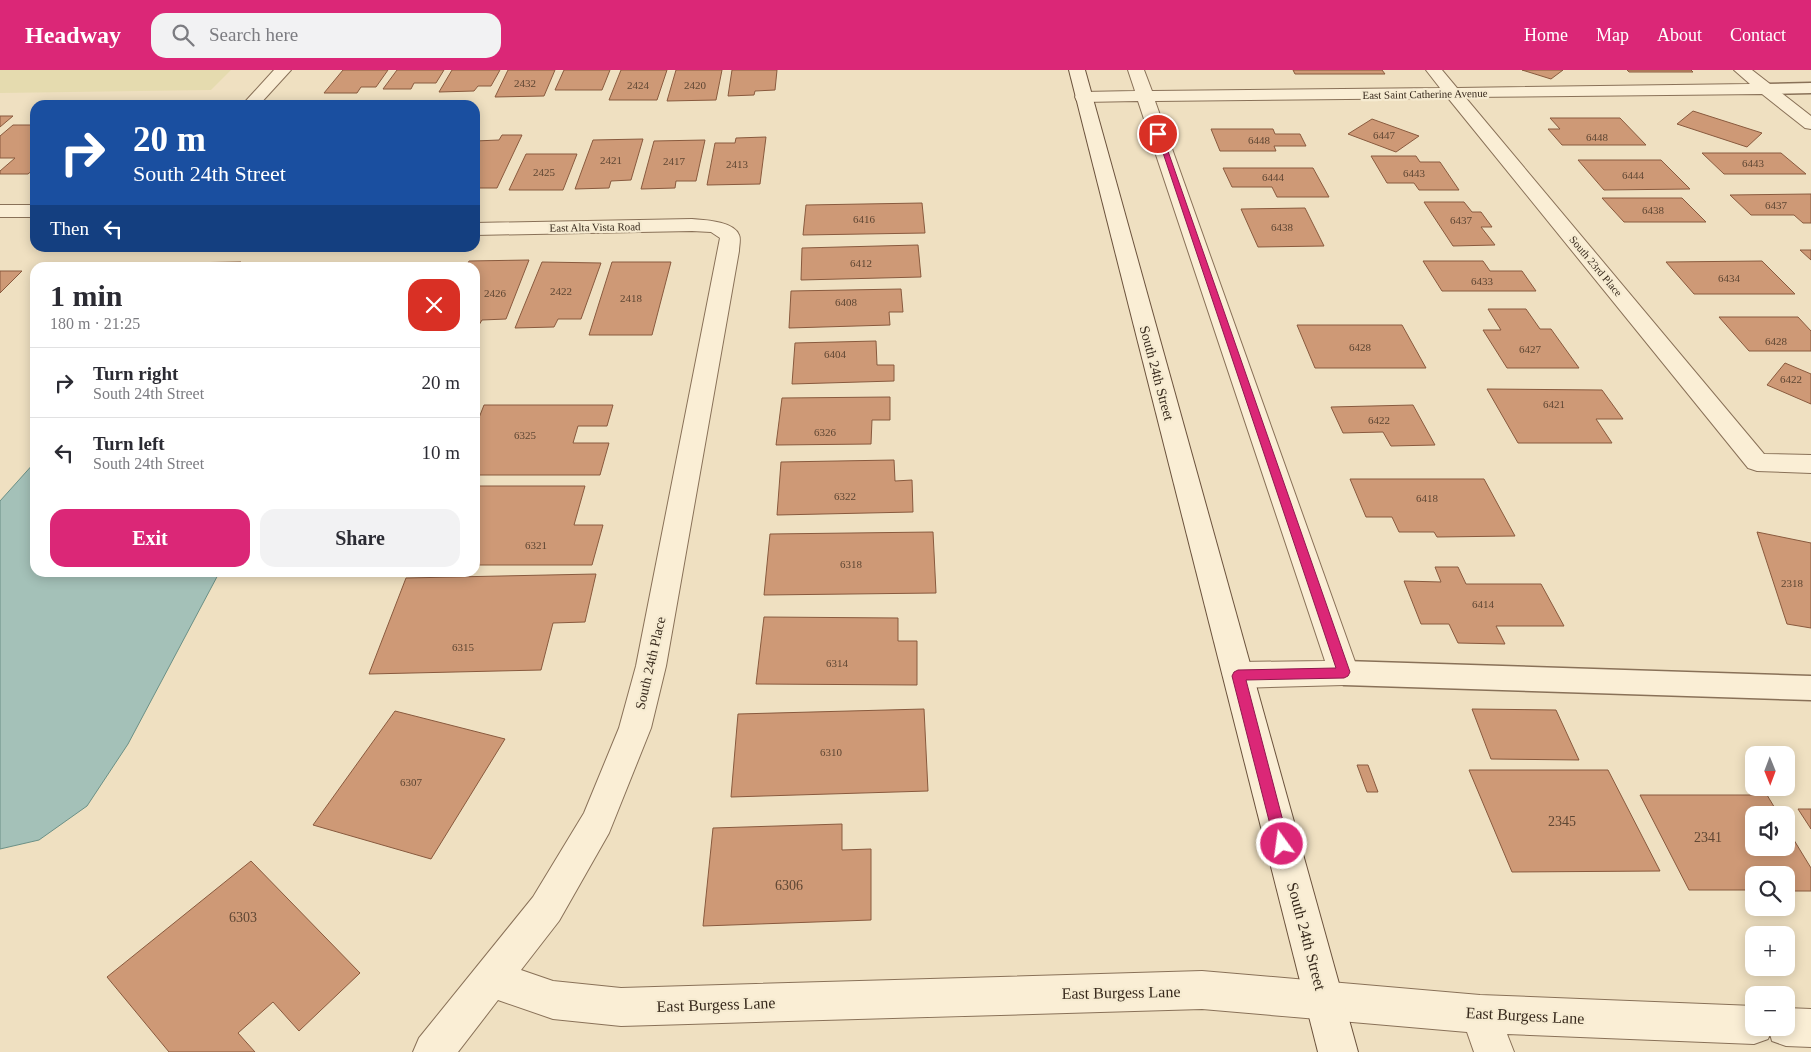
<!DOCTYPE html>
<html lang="en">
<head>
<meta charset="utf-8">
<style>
	body { margin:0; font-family:"Times New Roman",serif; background:#f2f2f3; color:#2b2b33; height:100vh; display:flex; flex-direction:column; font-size:19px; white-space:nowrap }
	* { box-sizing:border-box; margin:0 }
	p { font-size:16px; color:#7c7c81 }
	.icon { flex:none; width:28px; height:28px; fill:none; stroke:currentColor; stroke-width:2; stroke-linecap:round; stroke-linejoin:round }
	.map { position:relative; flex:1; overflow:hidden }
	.details { position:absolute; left:30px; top:192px; width:450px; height:315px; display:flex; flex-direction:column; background:#fff; border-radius:15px; box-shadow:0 2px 12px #0003 }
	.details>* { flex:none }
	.hud { position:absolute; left:30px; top:30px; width:450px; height:152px; border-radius:15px; box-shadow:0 2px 12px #0003; background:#1a4fa0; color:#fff; overflow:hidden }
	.needle { width:32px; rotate:179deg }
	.buttons { position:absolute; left:1745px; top:676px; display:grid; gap:10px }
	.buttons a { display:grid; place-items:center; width:50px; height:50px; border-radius:10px; background:#fff; box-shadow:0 2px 12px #0003; font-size:25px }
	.pin { position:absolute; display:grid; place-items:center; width:42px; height:42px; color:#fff; margin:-21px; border:2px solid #fff; border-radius:50%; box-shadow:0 1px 5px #0007 }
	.me { position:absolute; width:55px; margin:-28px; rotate:346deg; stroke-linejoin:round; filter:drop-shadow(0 0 4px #0008) }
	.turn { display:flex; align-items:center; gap:18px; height:105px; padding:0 20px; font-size:22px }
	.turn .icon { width:65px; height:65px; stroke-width:2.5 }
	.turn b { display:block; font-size:35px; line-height:42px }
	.then { display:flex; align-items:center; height:48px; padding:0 20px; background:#0003; gap:10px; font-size:19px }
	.round { display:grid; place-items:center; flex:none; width:52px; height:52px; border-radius:15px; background:#f2f2f3 }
	.head { display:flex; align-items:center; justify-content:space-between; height:85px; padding:0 20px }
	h1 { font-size:30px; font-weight:700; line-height:38px }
	.button { display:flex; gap:10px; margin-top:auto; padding:10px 20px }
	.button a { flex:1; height:58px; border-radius:15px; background:#db2777; color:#fff; font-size:20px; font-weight:700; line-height:58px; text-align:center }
	.button a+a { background:#f2f2f3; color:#2b2b33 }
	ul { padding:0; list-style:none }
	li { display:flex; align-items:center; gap:15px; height:70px; padding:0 20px; border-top:1px solid #e1e1e2 }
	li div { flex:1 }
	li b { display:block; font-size:19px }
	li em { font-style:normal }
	header { display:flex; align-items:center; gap:30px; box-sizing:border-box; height:70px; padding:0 25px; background:#db2777; color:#fff }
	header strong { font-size:24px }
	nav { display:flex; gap:28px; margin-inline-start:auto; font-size:18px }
	.search { width:350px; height:45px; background:#f2f2f3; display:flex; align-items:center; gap:12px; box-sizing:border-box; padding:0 18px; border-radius:15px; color:#7c7c81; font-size:19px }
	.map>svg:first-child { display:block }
	.farmland { fill:#e5dbaf }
	.water { fill:#a4c1b8; stroke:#6b9086 }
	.building { fill:#ce9976; stroke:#895a3e }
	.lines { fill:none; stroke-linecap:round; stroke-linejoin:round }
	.service-casing { stroke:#897158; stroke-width:3 }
	.minor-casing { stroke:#897158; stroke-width:2 }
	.secondary-casing { stroke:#6b523c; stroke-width:2 }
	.service { fill:#faeed5; fill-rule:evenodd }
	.minor { fill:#faeed5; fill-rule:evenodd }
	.secondary { fill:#faeed5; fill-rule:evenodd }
	.route { fill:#db2777; stroke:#8e194d }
	.labels { text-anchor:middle; stroke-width:4.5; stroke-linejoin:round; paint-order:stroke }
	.number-label { font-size:11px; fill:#5e4633 }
	.far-street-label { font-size:11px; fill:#382a1d; stroke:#f6ebd1 }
	.street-label { font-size:14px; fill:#382a1d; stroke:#f6ebd1 }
	.near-number-label { font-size:14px; fill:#5e4633 }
	.near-street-label { font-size:16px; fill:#382a1d; stroke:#f6ebd1 }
</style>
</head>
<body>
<header>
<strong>Headway</strong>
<div class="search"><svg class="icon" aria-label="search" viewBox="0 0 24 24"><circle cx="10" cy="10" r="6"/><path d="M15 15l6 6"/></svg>Search here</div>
<nav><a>Home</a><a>Map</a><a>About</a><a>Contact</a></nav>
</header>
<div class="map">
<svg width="1811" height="982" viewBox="0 0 1811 982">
	<rect width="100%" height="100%" fill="#efe0c1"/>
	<path class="farmland" d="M0 0H231L211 20 0 23Z"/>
	<path class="water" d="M35 392V502L219 503 128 674 87 736 39 770 0 779V431Z"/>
	<path class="building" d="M343 0H388L376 17H361L357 23H324Z
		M397 0H444L436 13H414L411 19H383Z
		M452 0H500L491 16H478L474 21 439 22Z
		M508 0H555L544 26 495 27Z
		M564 0H610L602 20H555Z
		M621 0H667L657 30H609Z
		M676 0H722L716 30 667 31Z
		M732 0H777L775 20 755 21 754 25 728 26Z
		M1293 0H1382L1385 4H1295Z
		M1522 0H1563L1551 9Z
		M1627 0H1691L1693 2H1629Z
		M1693 41 1762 63 1747 77 1677 54Z
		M0 46H13L0 57Z
		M1550 48H1620L1646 75H1562L1548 59H1560Z
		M1372 49 1419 66 1396 82 1348 64Z
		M13 55H35V98L28 104H0V101L15 88H0V66Z
		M1211 59H1273L1275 64H1300L1306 76H1274L1276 81H1220Z
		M502 65H522L497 118H475V71L499 70Z
		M766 67 760 114 707 115 715 73H735L736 68Z
		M643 69 631 110 611 111 609 118 575 119 593 70Z
		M705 70 696 111H676L675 118 641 119 654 71Z
		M1702 83H1781L1806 104H1724Z
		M526 84H577L563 120H509Z
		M1371 86H1416L1420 92H1440L1459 120H1419L1414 113H1387Z
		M1578 90H1661L1690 119 1604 120Z
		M1223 98H1313L1329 127H1277L1272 117H1232Z
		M1811 124V153H1803L1794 145H1751L1730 125Z
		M1602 128H1682L1706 152H1624Z
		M1424 132H1464L1472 142H1481L1492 157H1481L1495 175 1453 176Z
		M922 133 925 163 803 165 806 135Z
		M1305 138 1324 176 1258 177 1241 139Z
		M918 175 921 207 801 210 802 178Z
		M1800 180H1811V190Z
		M529 190 506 249 482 250 479 255H475V198H466L469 191Z
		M1423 191H1483L1490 201H1522L1536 221H1442Z
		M1762 191 1795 224H1694L1666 192Z
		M241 192 237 198H177L180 193Z
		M542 192 601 193 581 249H558L554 257 515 258Z
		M612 192H671L652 265H589Z
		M415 194H455L453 198H414Z
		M323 196H382L381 198H322Z
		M0 201H22L0 223Z
		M901 219 903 242H889L890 255 789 258 791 221Z
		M1488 239H1526L1540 259H1551L1579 298H1507L1483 260H1501Z
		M1719 247H1798L1811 261V281H1749Z
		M1297 255H1402L1426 298H1315Z
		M876 271 877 295H894V311L792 314 795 273Z
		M1785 293 1811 304V334L1767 315Z
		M1487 319 1602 320 1623 349H1596L1612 373H1518Z
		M890 327V350H872L871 374 776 375 782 328Z
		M484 335H613L607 356H578L573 373H609L600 405H475V358Z
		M1413 335 1435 375 1391 376 1383 362 1343 363 1331 337Z
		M894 390 895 411 912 410 913 442 777 445 781 392Z
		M1350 409H1484L1515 466 1437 467 1434 462H1399L1392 447H1366Z
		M475 416H585L574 455H603L592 495H475Z
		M933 462 936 523 764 525 770 464Z
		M1757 462 1811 473V558L1787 554Z
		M1435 497H1458L1466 514H1541L1564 556H1496L1505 574 1458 573 1449 554H1421L1404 511 1441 512Z
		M596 504 585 552 553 553 541 600 369 604 406 508Z
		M764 547 898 548V571H917V615L756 614Z
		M924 639 928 721 731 727 738 644Z
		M1472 639 1556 640 1579 690 1491 689Z
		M395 641 505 669 431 789 313 755Z
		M1357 695H1368L1378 722H1367Z
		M1469 700H1608L1660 801 1512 802Z
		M1640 725H1767L1779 745H1754V778H1786V757L1811 798V821H1786V805H1754V820H1689Z
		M1798 739H1811V759Z
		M842 754V780L871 779V850L703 856 713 758Z
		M251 791 360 903 299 961 273 932 238 963 255 982H169L107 907Z"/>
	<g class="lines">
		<defs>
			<path id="service" d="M1811 13V23L1767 24 1761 22 1759 19 1761 16 1767 14Z
				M1344 591 1811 606V630L1344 615 1334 611 1330 603 1334 595Z"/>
			<path id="minor" d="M274 0H291L259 35H242Z
				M1128 0H1144L1152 21 1440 18 1426 0H1442L1457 18 1750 14 1734 0H1752L1811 46V59L1805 58 1762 24 1465 27 1764 384 1811 385V403L1757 401 1748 398 1448 28 1155 31 1359 603 1355 612 1344 615 1238 618 1227 614 1223 605 1227 596 1238 592 1325 591 1138 31 1083 32 1077 31 1075 27 1077 23 1083 22 1135 21Z
				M0 135H35V147H0Z
				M692 149C704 150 734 151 739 165 741 169 739 176 739 181L666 596 651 658 609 763 559 851 521 900 553 911 621 918 1202 901 1480 925 1754 936V958H1786V938L1811 939V977L1786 976 1772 971 1770 964 1768 969 1754 974 1507 964 1514 982H1474L1467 962 1202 939 621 956 553 949 498 930 458 982H413L419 968 533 827 584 743 619 658 636 596 720 168 711 162 692 161 475 165V153Z"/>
			<path id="secondary" d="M1069 0H1085L1358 982H1318Z"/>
		</defs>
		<use href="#service" class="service-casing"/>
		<use href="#minor" class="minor-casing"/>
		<use href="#secondary" class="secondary-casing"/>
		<use href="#service" class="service"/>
		<use href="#minor" class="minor"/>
		<use href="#secondary" class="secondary"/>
	</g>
	<path class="route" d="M1156 62 1162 64 1350 602 1348 606 1344 608 1246 610 1289 774 1287 779 1282 781 1277 779 1275 774 1232 606 1234 602 1238 600 1336 598Z"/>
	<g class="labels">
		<g class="number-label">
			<text x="525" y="17">2432</text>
			<text x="638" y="19">2424</text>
			<text x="695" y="19">2420</text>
			<text x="1384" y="69">6447</text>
			<text x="1597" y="71">6448</text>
			<text x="1259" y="74">6448</text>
			<text x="611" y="94">2421</text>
			<text x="674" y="95">2417</text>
			<text x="1753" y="97">6443</text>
			<text x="737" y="98">2413</text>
			<text x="544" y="106">2425</text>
			<text x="1414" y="107">6443</text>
			<text x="1633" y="109">6444</text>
			<text x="1273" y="111">6444</text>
			<text x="1776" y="139">6437</text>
			<text x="1653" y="144">6438</text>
			<text x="864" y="153">6416</text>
			<text x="1461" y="154">6437</text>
			<text x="1282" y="161">6438</text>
			<text x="861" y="197">6412</text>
			<text x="1729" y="212">6434</text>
			<text x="1482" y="215">6433</text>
			<text x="561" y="225">2422</text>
			<text x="495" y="227">2426</text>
			<text x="631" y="232">2418</text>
			<text x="846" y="236">6408</text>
			<text x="1776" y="275">6428</text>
			<text x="1360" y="281">6428</text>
			<text x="1530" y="283">6427</text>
			<text x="835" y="288">6404</text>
			<text x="1791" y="313">6422</text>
			<text x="1554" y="338">6421</text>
			<text x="1379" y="354">6422</text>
			<text x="825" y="366">6326</text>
			<text x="525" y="369">6325</text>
			<text x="845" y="430">6322</text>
			<text x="1427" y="432">6418</text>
			<text x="536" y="479">6321</text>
			<text x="851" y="498">6318</text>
			<text x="1792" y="517">2318</text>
			<text x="1483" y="538">6414</text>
			<text x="463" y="581">6315</text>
			<text x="837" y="597">6314</text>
			<text x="831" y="686">6310</text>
			<text x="411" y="716">6307</text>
		</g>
		<g class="far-street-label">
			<text transform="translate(1425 24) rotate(-1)" y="4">East Saint Catherine Avenue</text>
			<text transform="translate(595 157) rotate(-1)" y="4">East Alta Vista Road</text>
			<text transform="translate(1596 196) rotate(50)" y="4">South 23rd Place</text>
		</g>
		<g class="street-label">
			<text transform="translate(1157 303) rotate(75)" y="5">South 24th Street</text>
			<text transform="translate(650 593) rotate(-77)" y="5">South 24th Place</text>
		</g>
		<g class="near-number-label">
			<text x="1562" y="756">2345</text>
			<text x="1708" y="772">2341</text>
			<text x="789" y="820">6306</text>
			<text x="243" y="852">6303</text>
		</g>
		<g class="near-street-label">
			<text transform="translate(1307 866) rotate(75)" y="6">South 24th Street</text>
			<text transform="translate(1121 922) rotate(-1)" y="6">East Burgess Lane</text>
			<text transform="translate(716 934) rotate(-2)" y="6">East Burgess Lane</text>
			<text transform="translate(1525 945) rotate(3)" y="6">East Burgess Lane</text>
		</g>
	</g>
</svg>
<div class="buttons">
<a><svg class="needle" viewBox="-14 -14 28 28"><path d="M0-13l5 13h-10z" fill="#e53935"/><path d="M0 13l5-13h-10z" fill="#7c7c81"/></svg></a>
<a><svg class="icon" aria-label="sound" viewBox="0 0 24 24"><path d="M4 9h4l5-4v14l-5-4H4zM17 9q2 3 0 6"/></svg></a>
<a><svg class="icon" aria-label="search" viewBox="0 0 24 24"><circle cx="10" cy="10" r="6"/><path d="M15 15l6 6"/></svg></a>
<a>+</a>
<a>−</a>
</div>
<div class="pin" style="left:1158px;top:64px;background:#d93025"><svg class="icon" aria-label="arrive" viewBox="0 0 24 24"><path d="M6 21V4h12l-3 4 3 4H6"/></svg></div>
<svg class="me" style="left:1282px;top:774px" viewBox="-20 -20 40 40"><circle r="17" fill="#db2777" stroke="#fff" stroke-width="3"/><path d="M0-11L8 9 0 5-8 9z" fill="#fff"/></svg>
<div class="hud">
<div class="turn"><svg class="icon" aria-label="right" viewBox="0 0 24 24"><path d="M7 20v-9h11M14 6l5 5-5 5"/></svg><div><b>20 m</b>South 24th Street</div></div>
<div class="then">Then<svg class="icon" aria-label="left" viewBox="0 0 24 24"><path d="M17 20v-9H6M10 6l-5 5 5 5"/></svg></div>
</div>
<section class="details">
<div class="head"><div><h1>1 min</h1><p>180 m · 21:25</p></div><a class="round" style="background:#d93025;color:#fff"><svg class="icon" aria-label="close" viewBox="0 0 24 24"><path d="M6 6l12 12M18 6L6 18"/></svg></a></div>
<ul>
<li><svg class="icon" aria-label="right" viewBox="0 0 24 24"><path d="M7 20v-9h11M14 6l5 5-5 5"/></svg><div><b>Turn right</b><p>South 24th Street</p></div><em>20 m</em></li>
<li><svg class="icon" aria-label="left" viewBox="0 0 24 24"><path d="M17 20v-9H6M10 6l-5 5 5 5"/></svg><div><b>Turn left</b><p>South 24th Street</p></div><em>10 m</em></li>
</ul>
<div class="button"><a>Exit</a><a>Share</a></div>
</section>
</div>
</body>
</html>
